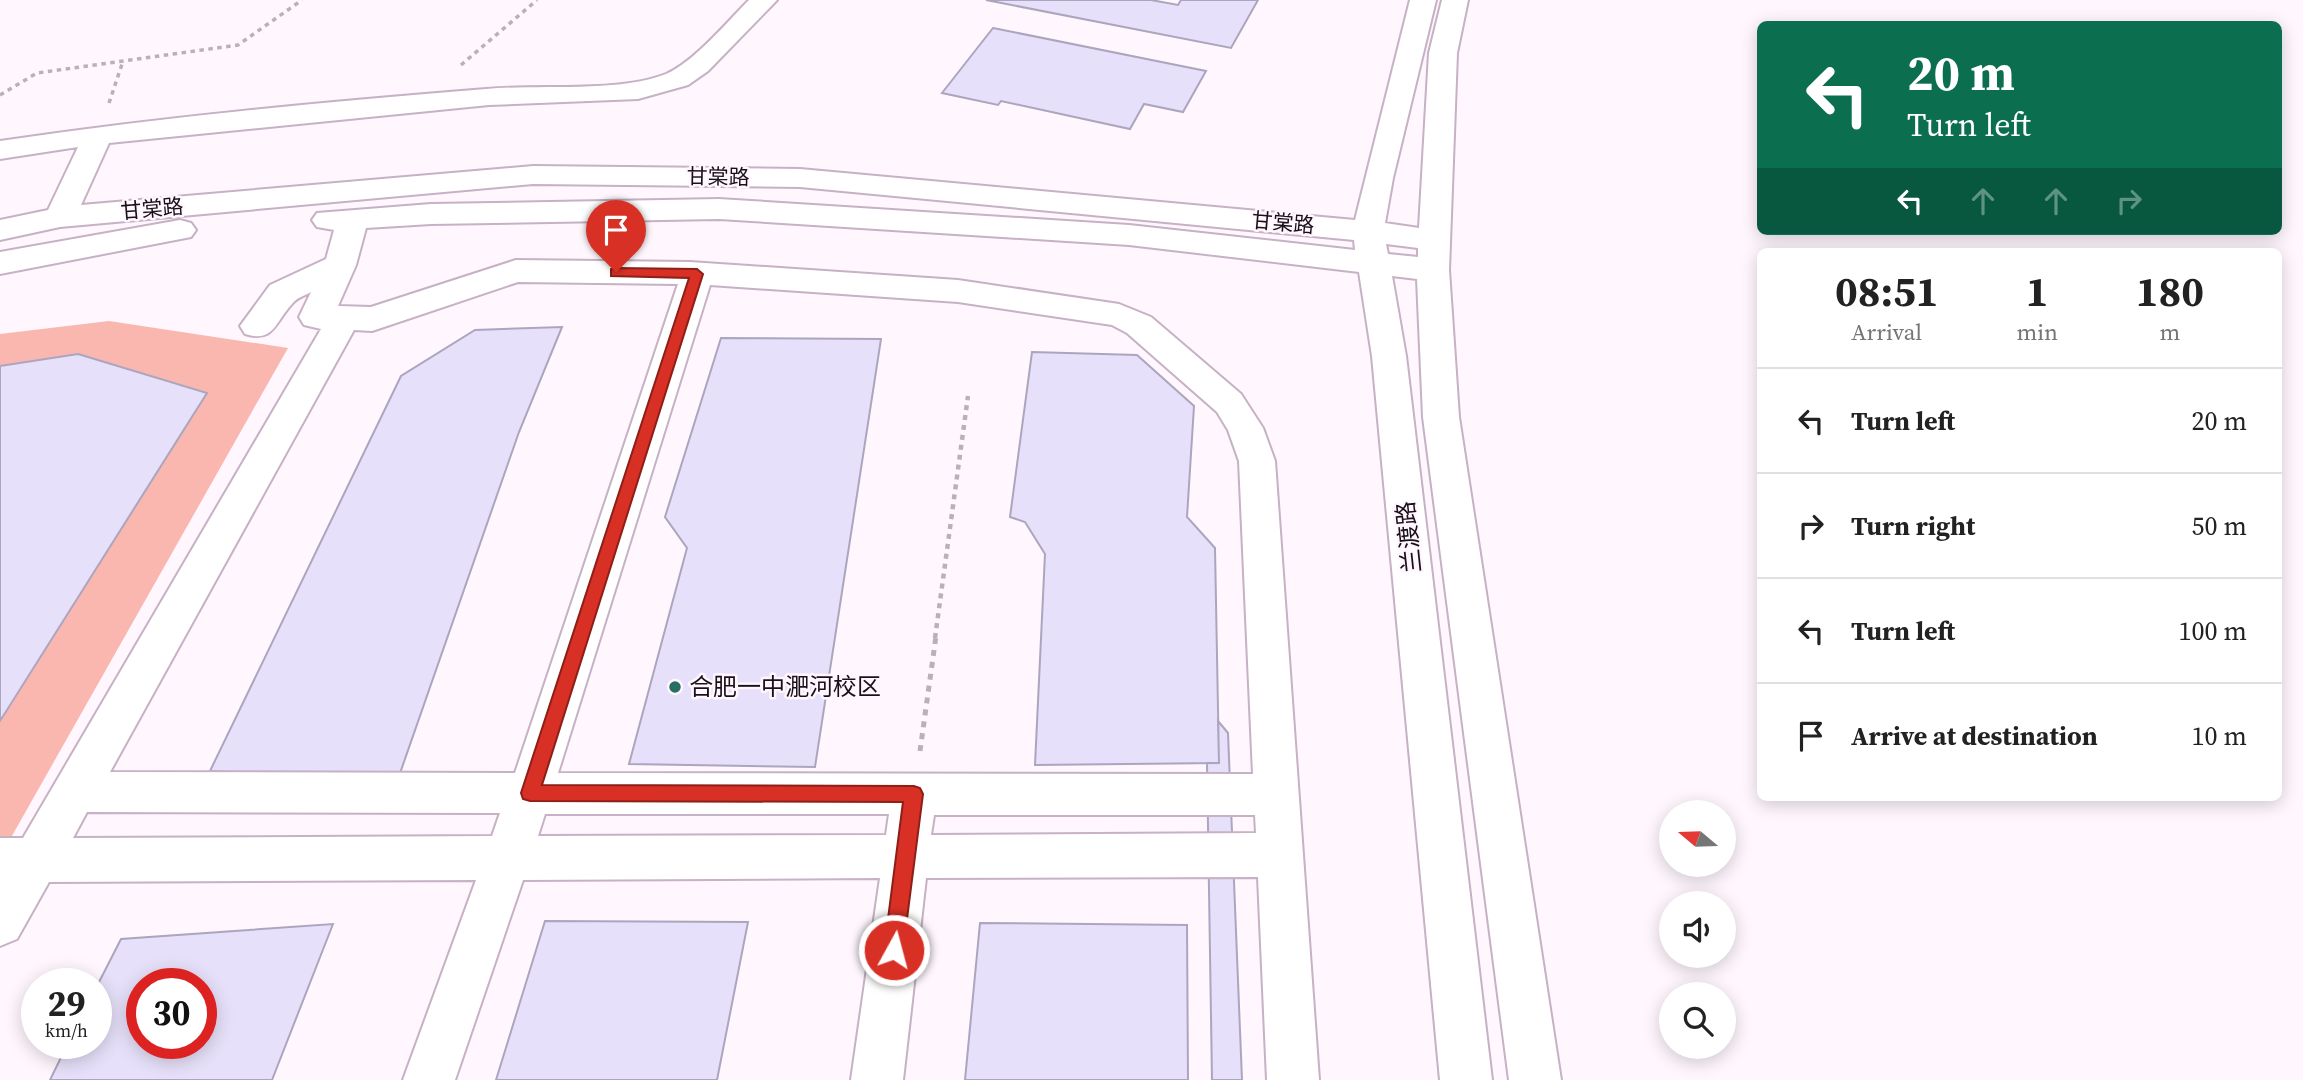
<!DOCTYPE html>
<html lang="en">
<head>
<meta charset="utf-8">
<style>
	body { margin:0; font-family:"Source Serif 4","Noto Sans SC",serif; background:#f6f6f6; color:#222; height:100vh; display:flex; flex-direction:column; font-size:26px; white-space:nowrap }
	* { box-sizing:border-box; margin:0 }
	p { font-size:23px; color:#767676 }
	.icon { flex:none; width:38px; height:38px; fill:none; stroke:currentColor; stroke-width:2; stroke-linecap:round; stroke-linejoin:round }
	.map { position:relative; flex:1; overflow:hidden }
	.panel { position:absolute; left:1757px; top:248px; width:525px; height:553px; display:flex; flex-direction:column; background:#fff; border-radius:10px; box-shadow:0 4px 18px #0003 }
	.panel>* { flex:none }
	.guide { position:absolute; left:1757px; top:21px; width:525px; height:214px; border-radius:10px; box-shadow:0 4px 18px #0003; background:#0b6e4f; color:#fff; overflow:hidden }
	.needle { width:46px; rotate:289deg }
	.buttons { position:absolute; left:1659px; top:800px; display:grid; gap:14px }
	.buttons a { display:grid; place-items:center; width:77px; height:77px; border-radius:50%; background:#fff; box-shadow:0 4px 18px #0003; font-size:35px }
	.speed { position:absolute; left:21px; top:968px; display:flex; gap:14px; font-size:35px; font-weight:700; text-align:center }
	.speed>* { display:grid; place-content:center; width:91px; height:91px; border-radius:50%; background:#fff; box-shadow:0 4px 18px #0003; line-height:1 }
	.speed small { font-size:18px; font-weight:400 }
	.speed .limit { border:10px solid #d22; background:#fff; color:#111 }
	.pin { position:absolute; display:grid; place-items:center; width:60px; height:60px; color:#fff; margin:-72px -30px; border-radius:50% 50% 50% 0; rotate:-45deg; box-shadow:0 0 7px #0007 }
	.pin .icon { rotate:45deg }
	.me { position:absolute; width:77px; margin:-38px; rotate:7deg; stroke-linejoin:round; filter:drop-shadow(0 0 5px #0008) }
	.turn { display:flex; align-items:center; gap:24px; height:147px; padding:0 35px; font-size:32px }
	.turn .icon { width:91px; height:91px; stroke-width:2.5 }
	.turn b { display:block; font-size:49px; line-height:60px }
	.lanes { display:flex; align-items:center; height:66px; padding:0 35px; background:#0003; justify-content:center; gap:35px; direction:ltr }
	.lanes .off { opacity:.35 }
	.eta { display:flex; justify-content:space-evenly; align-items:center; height:119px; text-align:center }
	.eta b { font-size:42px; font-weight:700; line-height:49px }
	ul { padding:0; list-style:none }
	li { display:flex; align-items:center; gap:21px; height:105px; padding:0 35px; border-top:2px solid #e0e0e0 }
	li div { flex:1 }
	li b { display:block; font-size:26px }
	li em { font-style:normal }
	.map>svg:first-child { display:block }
	.green { fill:#f9b7b0 }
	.building { fill:#e7e0fa; stroke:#aca5be; stroke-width:2; fill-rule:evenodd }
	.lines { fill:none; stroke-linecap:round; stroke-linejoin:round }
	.minor-casing { stroke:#c6b1c5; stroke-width:4 }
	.path-far2 { stroke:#b9b1b9; stroke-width:3.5; stroke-dasharray:4.5 4.5; stroke-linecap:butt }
	.path-far1 { stroke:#b9b1b9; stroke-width:4.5; stroke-dasharray:5 5; stroke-linecap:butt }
	.path { stroke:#b9b1b9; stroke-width:5; stroke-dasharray:6 6; stroke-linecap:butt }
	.minor { fill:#fff; fill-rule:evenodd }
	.route { fill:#d93025; stroke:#8d1f18; stroke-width:2 }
	.poi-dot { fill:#296e62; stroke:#fff6fe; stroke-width:2.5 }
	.labels { text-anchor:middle; stroke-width:5; stroke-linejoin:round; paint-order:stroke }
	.far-street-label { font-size:21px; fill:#191119; stroke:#fff6fe }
	.street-label { font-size:24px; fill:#191119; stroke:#fff6fe }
	.poi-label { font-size:24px; fill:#191119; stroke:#fff6fe; text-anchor:start }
</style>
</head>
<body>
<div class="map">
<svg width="2303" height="1080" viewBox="0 0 2303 1080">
	<rect width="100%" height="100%" fill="#fff6fe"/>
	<path class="green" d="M109 321 288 348 0 857V334Z"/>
	<path class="building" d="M986 0H1151L1178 5 1181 0H1258L1231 48Z
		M993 28 1206 71 1183 112 1144 104 1130 129 1001 101 998 105 942 93Z
		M562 327 519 432 398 779 210 771 401 376 475 330Z
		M721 338 881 339 815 767 629 764 687 548 665 517Z
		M1032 352 1137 355 1194 406 1187 517 1215 548 1219 763 1035 765 1045 554 1025 522 1010 517Z
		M78 354 207 393 0 721V366Z
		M1218 721 1228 733 1242 1080H1212L1207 763H1219Z
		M545 921 748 922 717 1080H496Z
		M980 923 1187 925 1188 1080H965Z
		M333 924 272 1080H50L68 1043H96V988L121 939ZM142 984H201V1043H142Z"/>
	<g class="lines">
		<defs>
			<path id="minor" d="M749 0H777L708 71 688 85 638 99 489 105 109 143 81 205 533 166 800 169 1355 220 1410 0H1436L1393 178 1385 223 1419 228 1429 53 1442 0H1468L1457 53 1449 270 1459 417 1561 1080H1509L1423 417 1417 279 1392 276 1406 356 1492 1080H1440L1372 356 1359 272 1129 245 719 219 431 224 366 228 356 265 338 306 371 307 516 260 690 262 958 280 1119 304 1151 317 1241 394 1263 428 1275 461 1319 1080H1267L1258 877 926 878 903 1080H851L880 878 523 880 455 1080H403L476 880 49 882 17 939 0 946V838H23L321 329 304 325 299 317 311 292C304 296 296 298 292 304 275 322 274 343 245 334L240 326 270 285 326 259 334 230 317 227 312 220 317 213 431 204 719 199 1129 225 1355 250 1354 240 800 187 533 184 60 227 0 240V220L48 210 78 147 0 159V141C161 117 324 102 486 89 539 84 618 93 666 74 694 62 727 22 749 0ZM1386 244 1418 248V257L1388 254ZM518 282 678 284 515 773 110 772 354 330 372 331 384 327ZM710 285 958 302 1112 325 1127 333 1217 412 1228 430 1239 461 1253 774 558 773ZM87 812 500 813 492 836 73 838ZM545 814H889L886 835 538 836ZM934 815H1255L1256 833 931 835Z
				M180 220 191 223 196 230 191 237 0 274V252Z"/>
		</defs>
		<use href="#minor" class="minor-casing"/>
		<path class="path-far2" d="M461 65 537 0
			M0 95 37 73 238 45 302 0
			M109 103 123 61"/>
		<path class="path-far1" d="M935 638 968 396"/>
		<path class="path" d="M920 751 936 636"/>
		<use href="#minor" class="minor"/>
	</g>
	<path class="route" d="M616 268 697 269 703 274 542 785 914 786 920 788 923 794 903 950 901 957 894 960 887 957 884 950 903 802 530 801 523 799 521 793 689 278 611 276V269Z"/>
	<circle class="poi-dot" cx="675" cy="687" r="7"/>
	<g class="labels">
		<g class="far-street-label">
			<text transform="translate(718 177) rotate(1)" y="7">甘棠路</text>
			<text transform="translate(152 209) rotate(-5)" y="7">甘棠路</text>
			<text transform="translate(1283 223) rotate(5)" y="7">甘棠路</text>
		</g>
		<g class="street-label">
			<text transform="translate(1409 537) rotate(-96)" y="8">兰渡路</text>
		</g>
		<g class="poi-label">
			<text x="689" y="695">合肥一中淝河校区</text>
		</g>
	</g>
</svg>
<div class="buttons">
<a><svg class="needle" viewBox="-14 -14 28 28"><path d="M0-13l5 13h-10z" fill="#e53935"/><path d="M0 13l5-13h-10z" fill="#767676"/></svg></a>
<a><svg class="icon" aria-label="sound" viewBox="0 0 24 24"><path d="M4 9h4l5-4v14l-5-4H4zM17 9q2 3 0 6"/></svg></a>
<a><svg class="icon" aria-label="search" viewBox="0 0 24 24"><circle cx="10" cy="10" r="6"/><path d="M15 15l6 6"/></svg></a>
</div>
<div class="speed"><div>29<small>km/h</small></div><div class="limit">30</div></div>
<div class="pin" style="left:616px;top:272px;background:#d93025"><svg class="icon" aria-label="arrive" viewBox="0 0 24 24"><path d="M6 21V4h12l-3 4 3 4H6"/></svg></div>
<svg class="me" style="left:894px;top:950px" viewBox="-20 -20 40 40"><circle r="17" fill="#d93025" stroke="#fff" stroke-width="3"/><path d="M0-11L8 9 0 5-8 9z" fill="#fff"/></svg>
<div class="guide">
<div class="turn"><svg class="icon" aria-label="left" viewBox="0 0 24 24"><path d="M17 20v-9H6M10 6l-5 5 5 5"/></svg><div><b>20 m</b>Turn left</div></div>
<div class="lanes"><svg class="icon" aria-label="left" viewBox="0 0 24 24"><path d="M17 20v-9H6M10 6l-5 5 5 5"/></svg><svg class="icon off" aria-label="ahead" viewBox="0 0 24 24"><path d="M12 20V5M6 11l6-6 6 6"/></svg><svg class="icon off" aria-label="ahead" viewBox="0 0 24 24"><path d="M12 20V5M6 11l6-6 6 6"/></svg><svg class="icon off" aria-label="right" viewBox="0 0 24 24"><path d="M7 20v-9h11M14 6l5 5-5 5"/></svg></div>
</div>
<section class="panel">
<div class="eta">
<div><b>08:51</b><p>Arrival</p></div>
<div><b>1</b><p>min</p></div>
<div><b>180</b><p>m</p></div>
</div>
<ul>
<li><svg class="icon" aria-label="left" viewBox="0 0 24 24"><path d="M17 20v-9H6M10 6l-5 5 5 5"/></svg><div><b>Turn left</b></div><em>20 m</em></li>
<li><svg class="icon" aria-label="right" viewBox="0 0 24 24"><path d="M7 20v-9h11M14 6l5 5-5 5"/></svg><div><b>Turn right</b></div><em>50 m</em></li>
<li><svg class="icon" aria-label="left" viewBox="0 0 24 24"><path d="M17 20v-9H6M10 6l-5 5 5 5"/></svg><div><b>Turn left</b></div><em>100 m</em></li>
<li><svg class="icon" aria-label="arrive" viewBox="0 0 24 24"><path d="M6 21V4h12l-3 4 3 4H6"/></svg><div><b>Arrive at destination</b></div><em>10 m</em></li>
</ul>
</section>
</div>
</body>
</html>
